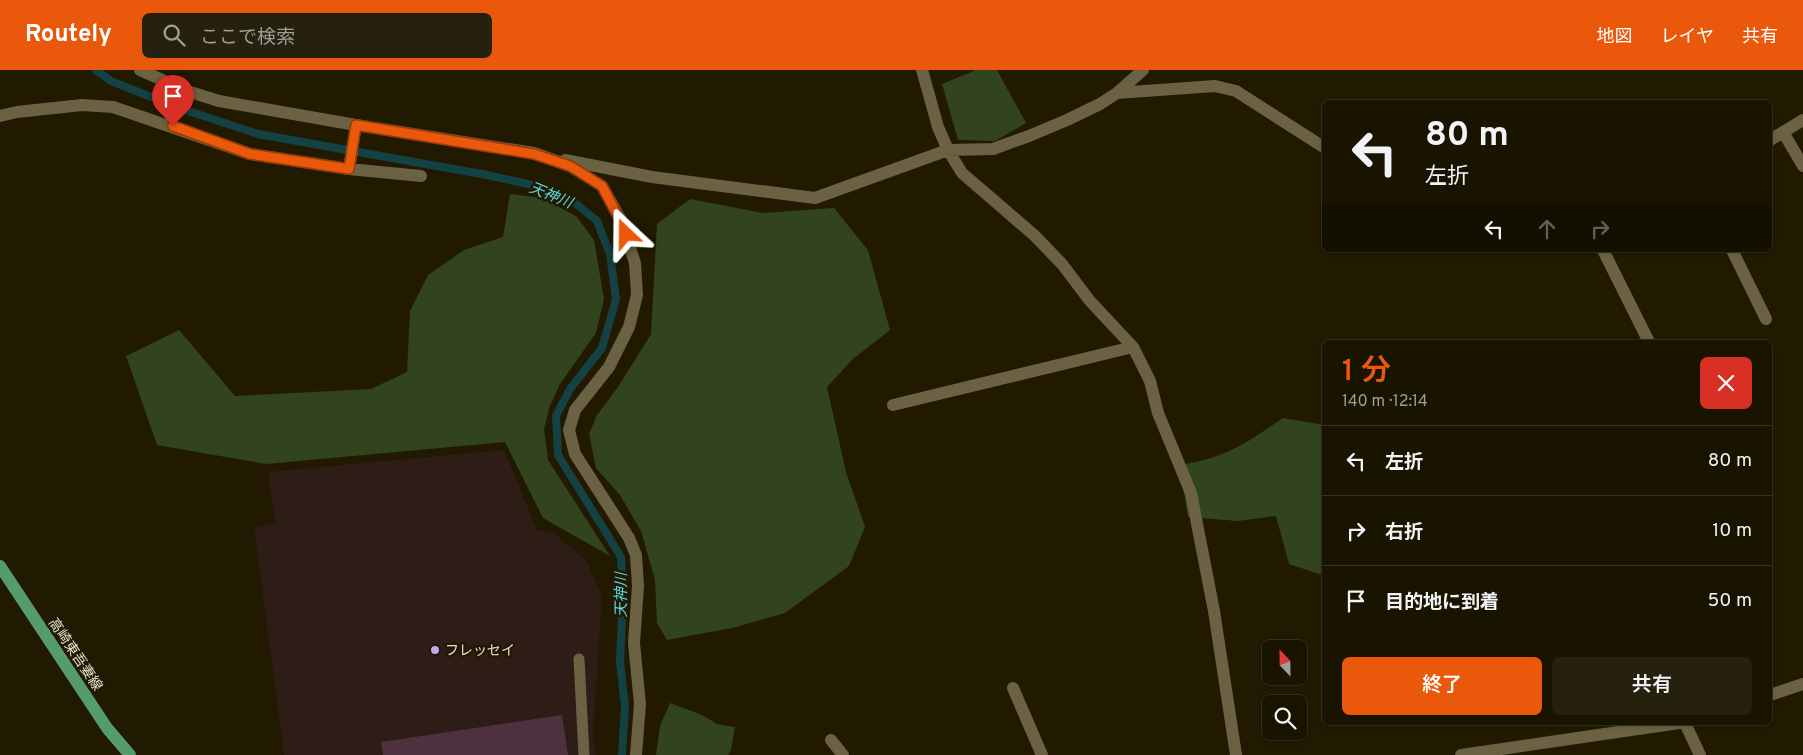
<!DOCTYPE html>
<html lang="ja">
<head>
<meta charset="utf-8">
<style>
	body { margin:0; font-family:Overpass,"Noto Sans JP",sans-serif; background:#26210f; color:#f1f3f6; height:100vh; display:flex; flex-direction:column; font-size:19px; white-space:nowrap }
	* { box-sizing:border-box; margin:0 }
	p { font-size:16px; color:#9f9e99 }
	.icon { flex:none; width:28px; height:28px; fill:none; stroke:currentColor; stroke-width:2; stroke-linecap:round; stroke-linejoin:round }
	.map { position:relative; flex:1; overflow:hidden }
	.details { position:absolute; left:1322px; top:270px; width:450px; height:385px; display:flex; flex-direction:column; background:#191400; border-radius:8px; box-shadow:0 1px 4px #0004,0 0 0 1px #373322 }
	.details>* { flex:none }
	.top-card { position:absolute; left:1322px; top:30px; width:450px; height:152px; border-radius:8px; box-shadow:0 1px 4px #0004,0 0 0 1px #373322; background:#191400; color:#f1f3f6; overflow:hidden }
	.needle { width:32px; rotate:338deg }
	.controls { position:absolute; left:1262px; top:570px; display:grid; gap:10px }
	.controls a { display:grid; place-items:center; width:45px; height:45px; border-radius:8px; background:#191400; box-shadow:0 1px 4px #0004,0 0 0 1px #373322; font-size:25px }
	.pin { position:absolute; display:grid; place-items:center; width:42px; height:42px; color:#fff; margin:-51px -21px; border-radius:50% 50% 50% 0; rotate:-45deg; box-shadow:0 0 5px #0007 }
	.pin .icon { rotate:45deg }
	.me { position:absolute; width:55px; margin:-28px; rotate:337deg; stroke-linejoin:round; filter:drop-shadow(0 0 4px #0008) }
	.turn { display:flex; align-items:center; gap:18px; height:105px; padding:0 20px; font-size:22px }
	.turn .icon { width:65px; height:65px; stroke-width:2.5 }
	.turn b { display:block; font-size:35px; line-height:42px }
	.lanes { display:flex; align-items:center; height:48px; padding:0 20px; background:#0003; justify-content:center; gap:25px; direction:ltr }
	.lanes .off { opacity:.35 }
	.round { display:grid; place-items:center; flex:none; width:52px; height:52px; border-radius:8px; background:#26210f }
	.headline { display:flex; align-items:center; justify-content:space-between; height:85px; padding:0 20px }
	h1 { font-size:30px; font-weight:600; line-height:38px; color:#ea580c }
	.primary-button { display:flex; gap:10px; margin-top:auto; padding:10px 20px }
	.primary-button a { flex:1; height:58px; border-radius:8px; background:#ea580c; color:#fff; font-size:20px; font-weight:600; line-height:58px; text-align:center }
	.primary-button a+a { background:#26210f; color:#f1f3f6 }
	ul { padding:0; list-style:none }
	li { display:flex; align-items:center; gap:15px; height:70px; padding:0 20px; border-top:1px solid #373322 }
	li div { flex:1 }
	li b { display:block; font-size:19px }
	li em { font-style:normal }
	header { display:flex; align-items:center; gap:30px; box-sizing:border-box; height:70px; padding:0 25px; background:#ea580c; color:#fff }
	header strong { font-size:24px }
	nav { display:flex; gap:28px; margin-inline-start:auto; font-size:18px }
	.search { width:350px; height:45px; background:#26210f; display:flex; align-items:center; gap:12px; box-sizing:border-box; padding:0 18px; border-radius:8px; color:#9f9e99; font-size:19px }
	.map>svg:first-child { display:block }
	.commercial { fill:#2e1d17 }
	.green { fill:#32441d }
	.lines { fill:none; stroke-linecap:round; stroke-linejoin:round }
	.stream { stroke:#144144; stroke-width:8 }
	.building { fill:#4e313f }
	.lane { stroke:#6a6242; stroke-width:11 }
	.street { stroke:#6a6242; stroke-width:12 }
	.primary { stroke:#559c6d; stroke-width:12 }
	.route-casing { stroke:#983908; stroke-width:12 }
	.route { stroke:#ea580c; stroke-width:9 }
	.poi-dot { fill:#c0a8f3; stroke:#211a00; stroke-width:2 }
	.labels { text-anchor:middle; stroke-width:5; stroke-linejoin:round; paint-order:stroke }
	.poi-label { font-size:14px; fill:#e5e0cf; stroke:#211a00; text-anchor:start }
	.street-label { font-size:14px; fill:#e5e0cf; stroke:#211a00 }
	.water-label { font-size:15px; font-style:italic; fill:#5ad8e1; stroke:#211a00 }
</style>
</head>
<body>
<header>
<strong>Routely</strong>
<div class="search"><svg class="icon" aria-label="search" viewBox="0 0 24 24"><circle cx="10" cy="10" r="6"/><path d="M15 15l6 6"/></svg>ここで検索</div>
<nav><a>地図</a><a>レイヤ</a><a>共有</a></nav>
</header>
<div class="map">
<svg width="1803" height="685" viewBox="0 0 1803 685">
	<rect width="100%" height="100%" fill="#211a00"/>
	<path class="commercial" d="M504 380 537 460 552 462 586 490 602 527 593 665 596 685H284L254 457 275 453 268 402Z"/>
	<path class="green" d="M976 0H997L1026 53 995 71 958 70 942 14Z
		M510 124 542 128 576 146 594 170 604 229 596 263 560 314 550 336 544 359 548 390 610 486 543 448 505 372 266 394 157 375 126 286 179 260 235 326 371 319 407 302 410 241 428 205 464 180 503 167Z
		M690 129 763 143 834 138 868 180 890 260 853 289 827 317 846 402 865 457 849 496 785 543 732 558 667 570 657 553 655 510 641 461 620 425 596 398 589 364 597 345 618 317 651 264 657 154Z
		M1283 348 1325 355V506L1289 494 1276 446 1238 451 1188 447 1179 395C1226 388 1245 374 1283 348Z
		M670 633 702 645 717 654 735 657 731 680 728 685H656L660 656Z"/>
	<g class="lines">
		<path class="stream" d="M96 0 111 11 176 37 258 64 487 105 528 114 570 129 597 151 610 184 616 229 602 278 570 319 556 346 558 385 621 487 623 523 620 592 625 636 622 685"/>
	</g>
	<path class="building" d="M562 645 568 685H383L381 672Z"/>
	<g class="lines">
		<path class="lane" d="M579 589 584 685"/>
		<path class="street" d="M140 0 187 21 219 31 356 55 534 83 570 96 602 116 621 150 635 193 637 225 629 257 609 297 575 340 569 360 575 384 629 468 636 485 638 516 634 573 640 634 636 685
			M922 0 938 57 948 80 962 103 1034 165 1062 194 1090 231 1133 277 1150 311 1158 343 1191 423 1214 541 1236 685
			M1117 23 1215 16 1236 21 1325 78
			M0 46 17 42 82 35 113 37 250 84 349 99 421 106
			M1783 62 1803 96
			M1770 70 1803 50
			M565 90 652 107 815 128 948 80 993 79 1029 66 1067 50 1100 34 1117 23 1143 0
			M349 99 356 55
			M1603 180 1649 272
			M1732 180 1766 249
			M893 335 1133 277
			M1013 618 1042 685
			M1770 625 1803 614
			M1685 653 1700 685
			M831 670 843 685
			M1461 685 1686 652"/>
		<path class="primary" d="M0 496 107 658 130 685"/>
	</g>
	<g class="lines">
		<defs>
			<path id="route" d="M173 56 250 84 349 99 356 55 534 84 570 96 602 116 620 150 626 164"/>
		</defs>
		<use href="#route" class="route-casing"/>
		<use href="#route" class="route"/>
	</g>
	<circle class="poi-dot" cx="435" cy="580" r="5"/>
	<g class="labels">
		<g class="poi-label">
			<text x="445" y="585">フレッセイ</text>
		</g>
		<g class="street-label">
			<text transform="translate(76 584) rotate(56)" y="5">高崎東吾妻線</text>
		</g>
		<g class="water-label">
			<text transform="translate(551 125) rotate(22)" y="5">天神川</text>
			<text transform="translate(621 525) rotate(-90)" y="5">天神川</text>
		</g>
	</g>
</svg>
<div class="controls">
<a><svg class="needle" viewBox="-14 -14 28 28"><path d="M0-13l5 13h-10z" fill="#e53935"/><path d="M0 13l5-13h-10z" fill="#9f9e99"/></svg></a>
<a><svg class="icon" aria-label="search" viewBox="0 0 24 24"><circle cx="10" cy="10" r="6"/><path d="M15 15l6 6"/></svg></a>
</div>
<div class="pin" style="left:173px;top:56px;background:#d93025"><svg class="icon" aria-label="arrive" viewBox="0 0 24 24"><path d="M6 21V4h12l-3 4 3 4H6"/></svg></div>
<svg class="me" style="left:626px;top:164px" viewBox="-20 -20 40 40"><path d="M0-17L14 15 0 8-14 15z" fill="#ea580c" stroke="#fff" stroke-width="4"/></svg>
<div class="top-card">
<div class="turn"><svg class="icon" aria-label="left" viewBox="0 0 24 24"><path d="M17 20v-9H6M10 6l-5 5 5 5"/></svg><div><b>80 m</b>左折</div></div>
<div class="lanes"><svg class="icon" aria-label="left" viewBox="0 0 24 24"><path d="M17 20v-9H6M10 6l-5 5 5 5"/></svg><svg class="icon off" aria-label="ahead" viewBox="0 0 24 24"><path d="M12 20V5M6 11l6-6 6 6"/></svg><svg class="icon off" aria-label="right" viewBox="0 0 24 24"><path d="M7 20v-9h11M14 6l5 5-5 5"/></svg></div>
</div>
<section class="details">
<div class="headline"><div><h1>1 分</h1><p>140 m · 12:14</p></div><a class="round" style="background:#d93025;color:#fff"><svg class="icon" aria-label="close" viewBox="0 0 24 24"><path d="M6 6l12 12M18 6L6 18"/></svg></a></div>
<ul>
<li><svg class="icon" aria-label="left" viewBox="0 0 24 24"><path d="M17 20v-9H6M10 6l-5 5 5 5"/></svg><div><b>左折</b></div><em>80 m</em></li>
<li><svg class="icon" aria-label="right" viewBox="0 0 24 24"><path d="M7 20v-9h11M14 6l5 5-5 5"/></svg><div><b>右折</b></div><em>10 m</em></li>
<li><svg class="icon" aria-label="arrive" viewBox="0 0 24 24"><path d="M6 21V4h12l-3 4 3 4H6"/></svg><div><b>目的地に到着</b></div><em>50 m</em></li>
</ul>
<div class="primary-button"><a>終了</a><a>共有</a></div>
</section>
</div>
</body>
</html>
